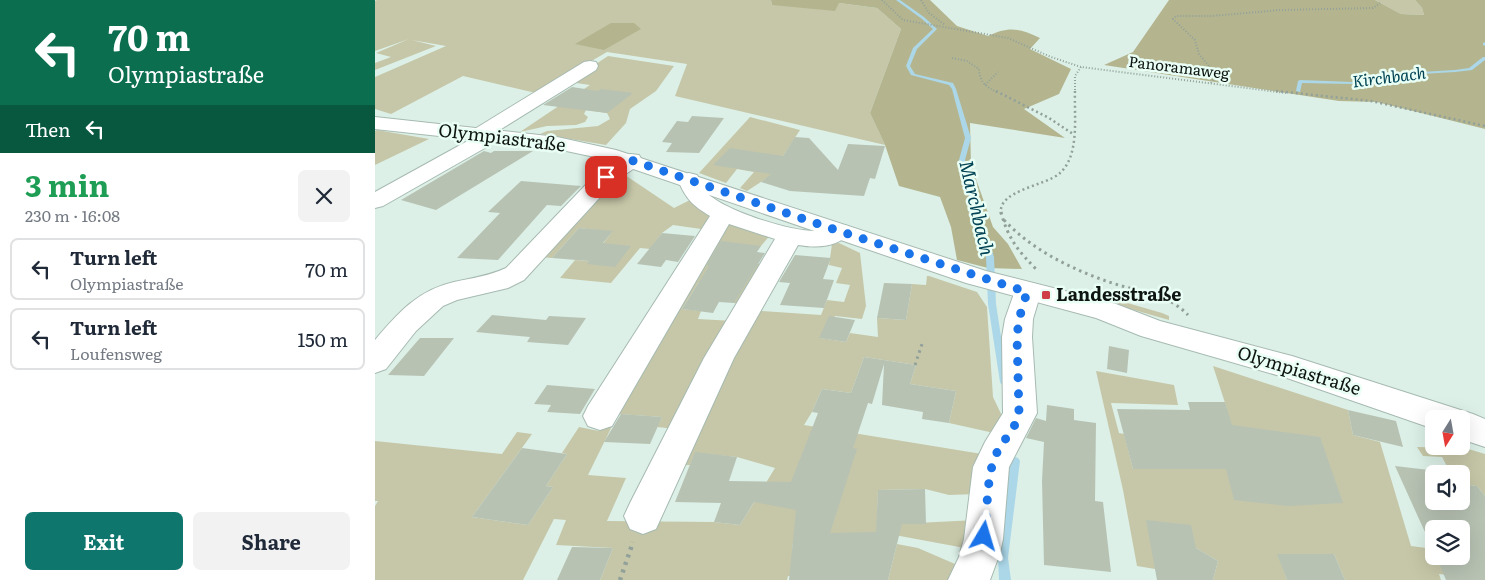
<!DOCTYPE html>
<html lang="en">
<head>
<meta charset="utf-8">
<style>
	body { margin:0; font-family:Literata,serif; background:#f2f2f3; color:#1f2937; height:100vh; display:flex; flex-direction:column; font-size:19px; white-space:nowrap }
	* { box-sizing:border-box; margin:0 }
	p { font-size:16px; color:#747a83 }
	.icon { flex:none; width:28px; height:28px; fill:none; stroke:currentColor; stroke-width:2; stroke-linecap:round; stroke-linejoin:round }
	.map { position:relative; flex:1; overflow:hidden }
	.details { display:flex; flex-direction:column; background:#fff; width:375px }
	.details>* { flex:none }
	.banner { background:#0b6e4f; color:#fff; overflow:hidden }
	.needle { width:32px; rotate:191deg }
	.tools { position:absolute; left:1050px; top:410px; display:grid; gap:10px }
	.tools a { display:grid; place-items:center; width:45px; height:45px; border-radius:8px; background:#fff; box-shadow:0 5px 20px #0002; font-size:25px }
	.pin { position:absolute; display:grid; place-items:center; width:42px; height:42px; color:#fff; margin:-21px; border-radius:10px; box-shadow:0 2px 8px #0006 }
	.me { position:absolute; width:55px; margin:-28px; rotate:7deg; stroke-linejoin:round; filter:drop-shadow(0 0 4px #0008) }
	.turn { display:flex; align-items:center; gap:18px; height:105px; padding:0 25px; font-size:22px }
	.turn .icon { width:65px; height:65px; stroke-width:2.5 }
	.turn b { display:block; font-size:35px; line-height:42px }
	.then { display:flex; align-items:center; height:48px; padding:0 25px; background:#0003; gap:10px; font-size:19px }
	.round { display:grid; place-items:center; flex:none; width:52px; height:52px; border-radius:8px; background:#f2f2f3 }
	.head { display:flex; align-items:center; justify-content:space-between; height:85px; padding:0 25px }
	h1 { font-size:30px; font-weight:700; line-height:38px; color:#1e9e55 }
	.cta { display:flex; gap:10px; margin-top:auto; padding:10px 25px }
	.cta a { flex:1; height:58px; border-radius:8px; background:#0f766e; color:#fff; font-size:20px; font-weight:700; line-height:58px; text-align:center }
	.cta a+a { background:#f2f2f3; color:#1f2937 }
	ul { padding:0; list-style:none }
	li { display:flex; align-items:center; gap:15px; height:62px; margin:0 10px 8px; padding:0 15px; border:2px solid #e0e1e3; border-radius:8px }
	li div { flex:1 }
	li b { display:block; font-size:19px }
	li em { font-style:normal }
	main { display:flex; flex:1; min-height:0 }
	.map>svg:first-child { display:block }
	.green { fill:#c6c7a8 }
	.forest { fill:#b4b58f }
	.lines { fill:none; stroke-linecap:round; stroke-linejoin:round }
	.stream { fill:#abd7e8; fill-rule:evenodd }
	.building { fill:#b7c2b3 }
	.minor-casing { stroke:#a6bab1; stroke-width:2 }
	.major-casing { stroke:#a6bab1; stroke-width:2 }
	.path-far3 { stroke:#91a099; stroke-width:2; stroke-dasharray:1 2; stroke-linecap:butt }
	.path-far2 { stroke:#91a099; stroke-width:2.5; stroke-dasharray:2 3; stroke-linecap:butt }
	.path-far1 { stroke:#91a099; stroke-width:3; stroke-dasharray:2.5 4; stroke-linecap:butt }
	.path { stroke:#91a099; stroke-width:4.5; stroke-dasharray:3 5; stroke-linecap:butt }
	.minor { fill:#fff; fill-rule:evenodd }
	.major { fill:#fff; fill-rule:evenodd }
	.route { stroke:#1a73e8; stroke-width:9; stroke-dasharray:0 16.2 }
	.poi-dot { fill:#cf3f48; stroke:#e9fef4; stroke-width:2 }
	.labels { text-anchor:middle; stroke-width:5; stroke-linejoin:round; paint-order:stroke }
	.far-street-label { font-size:15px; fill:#0d1411; stroke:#e9fef4 }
	.far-water-label { font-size:16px; font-style:italic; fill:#014254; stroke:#e9fef4 }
	.street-label { font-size:18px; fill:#0d1411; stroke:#e9fef4 }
	.poi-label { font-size:18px; font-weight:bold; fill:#0d1411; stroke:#e9fef4; text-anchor:start }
	.water-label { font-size:19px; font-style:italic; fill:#014254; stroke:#e9fef4 }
</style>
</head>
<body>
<main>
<section class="details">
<div class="banner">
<div class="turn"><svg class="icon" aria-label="left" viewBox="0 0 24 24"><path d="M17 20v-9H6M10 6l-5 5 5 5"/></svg><div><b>70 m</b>Olympiastraße</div></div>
<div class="then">Then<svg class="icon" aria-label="left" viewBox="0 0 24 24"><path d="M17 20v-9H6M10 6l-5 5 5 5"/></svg></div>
</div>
<div class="head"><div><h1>3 min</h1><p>230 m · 16:08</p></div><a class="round"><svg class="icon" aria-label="close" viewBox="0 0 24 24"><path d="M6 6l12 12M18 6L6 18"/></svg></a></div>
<ul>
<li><svg class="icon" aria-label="left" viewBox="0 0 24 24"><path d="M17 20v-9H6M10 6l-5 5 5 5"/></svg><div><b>Turn left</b><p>Olympiastraße</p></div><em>70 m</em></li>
<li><svg class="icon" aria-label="left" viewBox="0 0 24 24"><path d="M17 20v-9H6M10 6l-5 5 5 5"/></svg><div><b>Turn left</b><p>Loufensweg</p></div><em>150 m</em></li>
</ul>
<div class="cta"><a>Exit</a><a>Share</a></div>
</section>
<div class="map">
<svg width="1110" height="580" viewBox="0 0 1110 580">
	<rect width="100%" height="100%" fill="#dcf0e7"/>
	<path class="green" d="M396 0 397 5 464 3 502 8 526 29 495 113 510 145 300 96 312 64 232 52 161 93 88 76 16 114 0 109V77L71 46 37 40 61 46 0 70V63L16 57 1 53 34 39 0 51V1L2 0Z
		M1000 0H1040L1047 8 1049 15 1026 14Z
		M233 56 299 66 281 91 255 109 251 123 231 145 165 134 172 131 223 126 235 119 232 113 211 110 209 114 213 117 210 122 201 125 172 126 145 132 215 85 194 82Z
		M375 117 425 130 395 176 372 191 365 188 379 172 362 169 351 183 324 173Z
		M2 130 54 139 0 165V131Z
		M247 173 299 208 315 200 339 218 333 230 298 225 287 233 275 249 265 248 236 283 185 278 200 260 214 261 212 264 237 232 204 228 177 258 165 257Z
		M349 222 397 233 386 246 346 259 393 265 370 304 359 303 324 282 307 309 326 311 323 319 359 321 301 429 282 427 287 417 243 414 213 475 251 478 232 521 339 522 365 525 400 468 362 457 320 453 315 465H303L374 310 446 315 452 300 469 302 475 285 461 283 467 268 454 265 457 244 464 243 485 253 491 306 487 319 460 316 445 338 471 342 475 333 503 337 502 318 531 320 537 284 551 285 552 276H554L602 292 612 307 618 397 629 420 619 433 574 423 581 391 535 384 541 365 489 357 476 393 447 389 437 412 429 425 607 454 602 494 574 495 550 489 503 490 502 525 601 520 595 549 525 536 440 533 437 543H418L417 551H422L419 576H413L412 580H225L238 548 181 545 191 520 179 519 148 580H0V506L3 501H0V441L127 454 142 432 157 434 97 517 153 525 178 487 171 486 192 454 187 453 204 427 224 431Z
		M723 298 742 300 787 313 794 316V320L724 300 722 299Z
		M838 366 973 410 978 435 1005 442 1036 546 1059 549V556H1086L1110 579 1064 574 1066 580H970L959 554H903L912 580H838L843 561 821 548 780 569 762 566 748 490 721 371 799 385 803 405 736 403 744 433 749 434 758 469H822L807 425 852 409Z
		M1042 447 1090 448 1110 454V496L1102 486 1086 484V474L1075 472 1067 457 1048 456Z
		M522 544 543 548 587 567 577 580H513Z"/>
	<path class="forest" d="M396 0H555L582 26 613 36C633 26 645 28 665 38L655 49 696 69 684 94 649 109 690 138 595 123 596 165 618 227 633 244 647 269 613 268 582 260 576 227 565 197 524 186 510 145 495 113 526 29 502 8 464 3 460 11 397 5Z
		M794 0H1000L1026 14 1049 15 1047 8 1040 0H1110V129L1002 102 964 101 729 65 758 52Z
		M236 23H259L266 29 229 50 200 44Z"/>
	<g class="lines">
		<path class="stream" d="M521 0H525L549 17 562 29 542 49 535 66 540 74 578 83 581 89 596 138 590 160 619 257 621 304 633 382 632 384 629 385 626 384 625 382 613 304 611 257 584 160 590 138 577 89 574 85 536 75 531 66 538 48 558 29 547 19Z
			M1110 42V46L1108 45V43Z
			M1108 57H1110V60L1097 70 1080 72 1029 75 977 84 927 83 925 92 921 91 923 81 925 80 977 82 1029 73 1080 70 1094 68Z
			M640 457 643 458 645 461 633 558 636 580H624L623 558 635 461 637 458Z"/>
	</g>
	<path class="building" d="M197 87 223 91 226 89 258 93 232 113 168 105Z
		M317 116 349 118 324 153 291 152 297 143 287 142 302 121 313 122Z
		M420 137 434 138 463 170 473 144 510 146 500 179 495 178 489 196 415 191 386 182 396 174 338 165 355 148 408 156Z
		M109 151 116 153 119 151H158L61 210 26 200Z
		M146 181 206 186 186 206 172 205 123 260 82 258 125 213 113 212Z
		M204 228 238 231 228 243 256 246 240 267 212 264 214 261 177 258Z
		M287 233 320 236 303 262 291 260 286 267 262 264Z
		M346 241 386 246 382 252 390 253 359 303 344 302 338 313 307 309 334 266 332 265Z
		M420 255 456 258 448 279 459 280 449 308 405 305 415 283 404 282Z
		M509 283 537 284 531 320 502 318Z
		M117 315 171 320 174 316 211 318 193 345 152 342 155 337 101 332Z
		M454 316 480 320 471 342 444 338Z
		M45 338H79L49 376 13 375Z
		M734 346 754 350 752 373 732 369Z
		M489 357 541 365 535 384 581 391 574 423 547 419 548 412 507 405 509 364 497 404 493 403 478 448 482 449 455 533 501 532 503 490 550 489 551 524H527L513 580H414L421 510 379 502 365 525 339 522 346 503 300 502 320 452 362 457 354 481 416 482 443 413 437 412 447 389 476 393Z
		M172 385 220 389 205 414 172 412 176 405 159 404Z
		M813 402H850L857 425 945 437 968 503 913 506 859 500 851 469H758L742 409 815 410Z
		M672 405 699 409V420L721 423 720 501 728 502 736 572 669 565 667 481 669 442 651 438 661 418 671 421Z
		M973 410 1021 421 1028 447 978 435Z
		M246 414 287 417 275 444 229 442Z
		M147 448 192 454 171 486 178 487 153 525 97 517Z
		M1020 466 1080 473 1059 474V501H1086V484L1102 486 1110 496V580H1071L1061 556H1086V529H1059V552Z
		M771 520 816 525 821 548 843 561 838 580H782Z
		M197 547 238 548 225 580H182Z
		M902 554H959L970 580H912Z"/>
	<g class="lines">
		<defs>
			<path id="minor" d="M215 61 221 62 223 66 221 70 123 131 127 136 124 140 8 206 0 208V192L98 138 95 134 98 130 209 62Z
				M256 154 264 155 267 160 264 165 239 182 149 280 133 288 82 300 68 306 41 331 11 369 0 373V340C23 313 43 290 79 282 97 278 114 276 131 268L223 172 248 155Z
				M314 173 322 175C325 180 327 188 331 192 349 211 415 231 440 231 453 231 457 222 473 226L476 231C464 248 441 248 423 245L359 358 281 529 268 534 255 529 249 516 255 503 329 358 400 239 354 224 237 426 225 430 213 426 208 416 213 406 335 216C317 205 311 199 303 180L306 175Z
				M652 283 662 285 666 292 658 319 657 337 662 413 634 467 628 539 625 553 615 580H573L584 557 589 539 598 467 610 442 628 413 627 337 630 319 642 285Z"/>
			<path id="major" d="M0 117 182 137 241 150 611 271 741 304 785 321 917 356 1098 414 1110 419V447L1086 439V419H1059V429L912 378 766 336 721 318 591 283 229 159 182 149 0 129Z"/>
		</defs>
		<use href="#minor" class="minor-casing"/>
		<use href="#major" class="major-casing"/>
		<path class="path-far3" d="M507 0 528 20 633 38 676 57 706 67 911 93
			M546 0 554 13 570 25
			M577 58 592 61 604 69C605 84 611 86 623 93
			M836 83 841 75 824 54 820 40 798 19 801 16H837L905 10 998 8 1005 3
			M610 85 623 72
			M700 93V76L706 67"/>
		<path class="path-far2" d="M621 91 674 118 698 134
			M901 91 996 101 1110 126
			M626 214C622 190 671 186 685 173 705 155 699 116 700 91"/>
		<path class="path-far1" d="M626 212C633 239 644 252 663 271
			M629 220C657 250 698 270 737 283 764 292 792 293 813 315
			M540 365 547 344"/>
		<path class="path" d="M245 580 258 542"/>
		<use href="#minor" class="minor"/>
		<use href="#major" class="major"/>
	</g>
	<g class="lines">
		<path class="route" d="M231 177 256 160 464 231 652 292 644 319 642 337 644 413C641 430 626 441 620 457 611 479 613 511 609 536"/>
	</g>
	<rect class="poi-dot" x="666" y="290" width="10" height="10" rx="2.5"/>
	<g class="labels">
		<g class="far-street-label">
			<text transform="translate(804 68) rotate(7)" y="5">Panoramaweg</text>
		</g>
		<g class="far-water-label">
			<text transform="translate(1014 77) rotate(-7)" y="6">Kirchbach</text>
		</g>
		<g class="street-label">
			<text transform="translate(127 138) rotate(7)" y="6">Olympiastraße</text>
			<text transform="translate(924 371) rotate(17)" y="6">Olympiastraße</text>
		</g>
		<g class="poi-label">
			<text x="681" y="301">Landesstraße</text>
		</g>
		<g class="water-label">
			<text transform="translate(602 208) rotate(77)" y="7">Marchbach</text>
		</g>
	</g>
</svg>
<div class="tools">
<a><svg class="needle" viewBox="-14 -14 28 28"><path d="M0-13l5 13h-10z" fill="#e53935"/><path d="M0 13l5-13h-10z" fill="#747a83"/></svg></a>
<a><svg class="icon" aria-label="sound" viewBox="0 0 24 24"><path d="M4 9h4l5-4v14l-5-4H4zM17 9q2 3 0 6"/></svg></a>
<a><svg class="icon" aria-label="layers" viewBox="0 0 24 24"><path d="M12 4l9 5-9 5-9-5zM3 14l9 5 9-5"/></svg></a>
</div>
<div class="pin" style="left:231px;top:177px;background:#d93025"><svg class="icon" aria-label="arrive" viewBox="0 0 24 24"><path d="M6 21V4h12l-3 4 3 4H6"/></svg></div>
<svg class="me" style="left:609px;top:536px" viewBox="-20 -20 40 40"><path d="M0-17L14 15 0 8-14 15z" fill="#1a73e8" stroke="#fff" stroke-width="4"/></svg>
</div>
</main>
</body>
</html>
